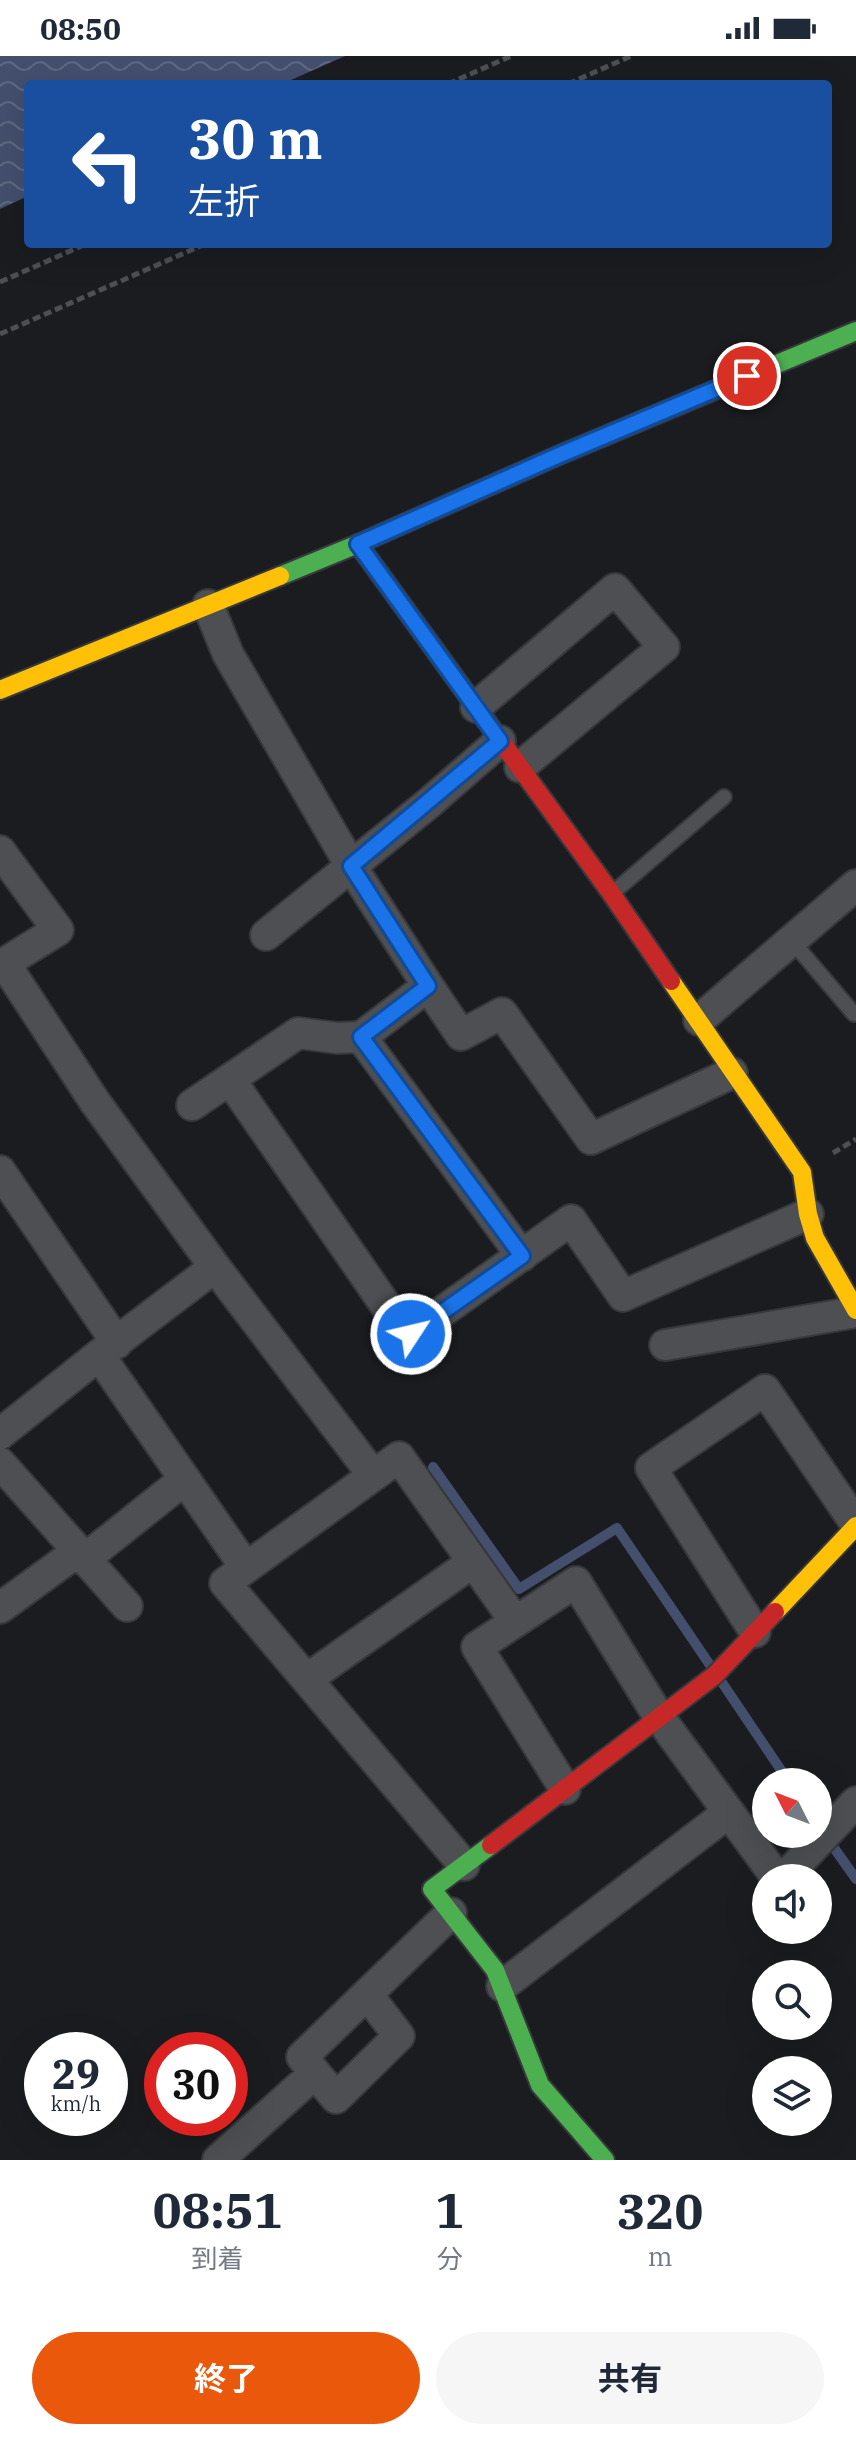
<!DOCTYPE html>
<html lang="ja">
<head>
<meta charset="utf-8">
<style>
	body { margin:0; font-family:"IBM Plex Serif","Noto Sans JP",serif; background:#f6f6f7; color:#1f2937; height:100vh; display:flex; flex-direction:column; font-size:30px; white-space:nowrap }
	* { box-sizing:border-box; margin:0 }
	p { font-size:26px; color:#747a83 }
	.icon { flex:none; width:44px; height:44px; fill:none; stroke:currentColor; stroke-width:2; stroke-linecap:round; stroke-linejoin:round }
	.map { position:relative; height:2104px; overflow:hidden }
	.sheet { display:flex; flex-direction:column; background:#fff; flex:1 }
	.sheet>* { flex:none }
	.guide { position:absolute; left:24px; top:24px; width:808px; height:168px; border-radius:8px; box-shadow:0 8px 32px #0002; background:#1a4fa0; color:#fff; overflow:hidden }
	.needle { width:52px; rotate:312deg }
	.fabs { position:absolute; left:752px; top:1712px; display:grid; gap:16px }
	.fabs a { display:grid; place-items:center; width:80px; height:80px; border-radius:50%; background:#fff; box-shadow:0 8px 32px #0002; font-size:40px }
	.speed { position:absolute; left:24px; top:1976px; display:flex; gap:16px; font-size:40px; font-weight:700; text-align:center }
	.speed>* { display:grid; place-content:center; width:104px; height:104px; border-radius:50%; background:#fff; box-shadow:0 8px 32px #0002; line-height:1 }
	.speed small { font-size:20px; font-weight:400 }
	.speed .limit { border:12px solid #d22; background:#fff; color:#111 }
	.pin { position:absolute; display:grid; place-items:center; width:68px; height:68px; color:#fff; margin:-34px; border:4px solid #fff; border-radius:50%; box-shadow:0 2px 8px #0007 }
	.me { position:absolute; width:88px; margin:-44px; rotate:55deg; stroke-linejoin:round; filter:drop-shadow(0 0 6px #0008) }
	.turn { display:flex; align-items:center; gap:28px; height:168px; padding:0 32px; font-size:36px }
	.turn .icon { width:104px; height:104px; stroke-width:2.5 }
	.turn b { display:block; font-size:56px; line-height:68px }
	.eta { display:flex; justify-content:space-evenly; align-items:center; height:136px; text-align:center }
	.eta b { font-size:48px; font-weight:700; line-height:56px }
	.cta { display:flex; gap:16px; margin-top:auto; padding:16px 32px }
	.cta a { flex:1; height:92px; border-radius:48px; background:#ea580c; color:#fff; font-size:32px; font-weight:700; line-height:92px; text-align:center }
	.cta a+a { background:#f6f6f7; color:#1f2937 }
	.status { display:flex; justify-content:space-between; align-items:center; height:56px; padding:0 40px; background:#fff; direction:ltr }
	.status svg { height:22px; fill:currentColor }
	.map>svg:first-child { display:block }
	.water { fill:url(#water-waves) }
	.lines { fill:none; stroke-linecap:round; stroke-linejoin:round }
	.stream { stroke:#434f6d; stroke-width:10 }
	.lane-casing { stroke:#37383b; stroke-width:18 }
	.street-casing { stroke:#37383b; stroke-width:34 }
	.fast-casing { stroke:#37383b; stroke-width:22 }
	.slow-casing { stroke:#37383b; stroke-width:22 }
	.jam-casing { stroke:#37383b; stroke-width:22 }
	.path { stroke:#4d4f52; stroke-width:5; stroke-dasharray:8 4; stroke-linecap:butt }
	.lane { stroke:#4d4f52; stroke-width:14 }
	.street { stroke:#4d4f52; stroke-width:30 }
	.fast { stroke:#4caf50; stroke-width:18 }
	.slow { stroke:#ffc107; stroke-width:18 }
	.jam { stroke:#c62828; stroke-width:18 }
	.route-casing { stroke:#114b97; stroke-width:20 }
	.route { stroke:#1a73e8; stroke-width:14 }
</style>
</head>
<body>
<div class="status"><b>08:50</b><svg viewBox="0 0 49 12"><path d="M0 12V9h3v3zM5 12V6h3v6zM10 12V3h3v9zM15 12V0h3v12zM26 1h20v11H26zM47 4h2v5h-2z"/></svg></div>
<div class="map">
<svg width="856" height="2104" viewBox="0 0 856 2104">
	<defs>
		<pattern id="water-waves" width="16" height="10" patternUnits="userSpaceOnUse" patternTransform="scale(2)"><rect width="16" height="10" fill="#434f6d"/><path d="M0 5q4-4 8 0t8 0" fill="none" stroke="#5e6882"/></pattern>
	</defs>
	<rect width="100%" height="100%" fill="#1a1c20"/>
	<path class="water" d="M0 0H345L282 28H28V140L0 153Z"/>
	<g class="lines">
		<path class="stream" d="M433 1411 519 1533 617 1472 712 1612
			M721 1625 789 1726
			M827 1782 856 1823"/>
		<defs>
			<path id="lane" d="M615 835 724 741
				M792 885 854 958"/>
			<path id="street" d="M476 651 615 533 664 591 520 711
				M0 795 58 874 0 910
				M266 879 429 747 500 685
				M5 908 95 1046 215 1211 373 1419
				M428 930 461 979 502 957 591 1083 732 1017
				M699 964 856 829
				M361 981 522 1200
				M231 1025 400 1270 411 1278 571 1164 623 1240 808 1158
				M192 1049 298 977 337 982 361 981 428 930 351 810 228 598 208 549
				M0 1115 117 1287
				M665 1289 856 1256
				M99 1299 246 1512
				M0 1378 99 1299 215 1211
				M0 1407 127 1550
				M0 1552 70 1501 86 1502 185 1423
				M755 1576 651 1412 765 1334 856 1468
				M307 1623 473 1506
				M565 1733 477 1591 576 1526 659 1661 777 1822
				M464 1809 225 1527 399 1401 515 1565
				M784 1822 856 1746
				M502 1930 729 1756
				M367 1938 399 1980 336 2042 302 2001 451 1857
				M218 2104 315 2017"/>
			<path id="fast" d="M280 520 358 488 557 400 856 275
				M491 1789 432 1833 495 1914 540 2029 605 2104"/>
			<path id="slow" d="M0 634 280 520
				M671 925 802 1116 808 1158 815 1182 856 1254
				M775 1556 856 1470"/>
			<path id="jam" d="M358 488 611 837 671 925
				M491 1789 715 1619 775 1556"/>
		</defs>
		<use href="#lane" class="lane-casing"/>
		<use href="#street" class="street-casing"/>
		<use href="#fast" class="fast-casing"/>
		<use href="#slow" class="slow-casing"/>
		<use href="#jam" class="jam-casing"/>
		<path class="path" d="M448 28 511 0
			M568 28 631 0
			M0 226 86 188
			M0 278 205 188
			M833 1097 856 1083"/>
		<use href="#lane" class="lane"/>
		<use href="#street" class="street"/>
		<use href="#fast" class="fast"/>
		<use href="#slow" class="slow"/>
		<use href="#jam" class="jam"/>
	</g>
	<g class="lines">
		<defs>
			<path id="route" d="M411 1278 522 1200 361 981 428 930 351 810 500 685 358 488 557 400 747 320"/>
		</defs>
		<use href="#route" class="route-casing"/>
		<use href="#route" class="route"/>
	</g>
</svg>
<div class="fabs">
<a><svg class="needle" viewBox="-14 -14 28 28"><path d="M0-13l5 13h-10z" fill="#e53935"/><path d="M0 13l5-13h-10z" fill="#747a83"/></svg></a>
<a><svg class="icon" aria-label="sound" viewBox="0 0 24 24"><path d="M4 9h4l5-4v14l-5-4H4zM17 9q2 3 0 6"/></svg></a>
<a><svg class="icon" aria-label="search" viewBox="0 0 24 24"><circle cx="10" cy="10" r="6"/><path d="M15 15l6 6"/></svg></a>
<a><svg class="icon" aria-label="layers" viewBox="0 0 24 24"><path d="M12 4l9 5-9 5-9-5zM3 14l9 5 9-5"/></svg></a>
</div>
<div class="speed"><div>29<small>km/h</small></div><div class="limit">30</div></div>
<div class="pin" style="left:747px;top:320px;background:#d93025"><svg class="icon" aria-label="arrive" viewBox="0 0 24 24"><path d="M6 21V4h12l-3 4 3 4H6"/></svg></div>
<svg class="me" style="left:411px;top:1278px" viewBox="-20 -20 40 40"><circle r="17" fill="#1a73e8" stroke="#fff" stroke-width="3"/><path d="M0-11L8 9 0 5-8 9z" fill="#fff"/></svg>
<div class="guide">
<div class="turn"><svg class="icon" aria-label="left" viewBox="0 0 24 24"><path d="M17 20v-9H6M10 6l-5 5 5 5"/></svg><div><b>30 m</b>左折</div></div>
</div>
</div>
<section class="sheet">
<div class="eta">
<div><b>08:51</b><p>到着</p></div>
<div><b>1</b><p>分</p></div>
<div><b>320</b><p>m</p></div>
</div>
<div class="cta"><a>終了</a><a>共有</a></div>
</section>
</body>
</html>
